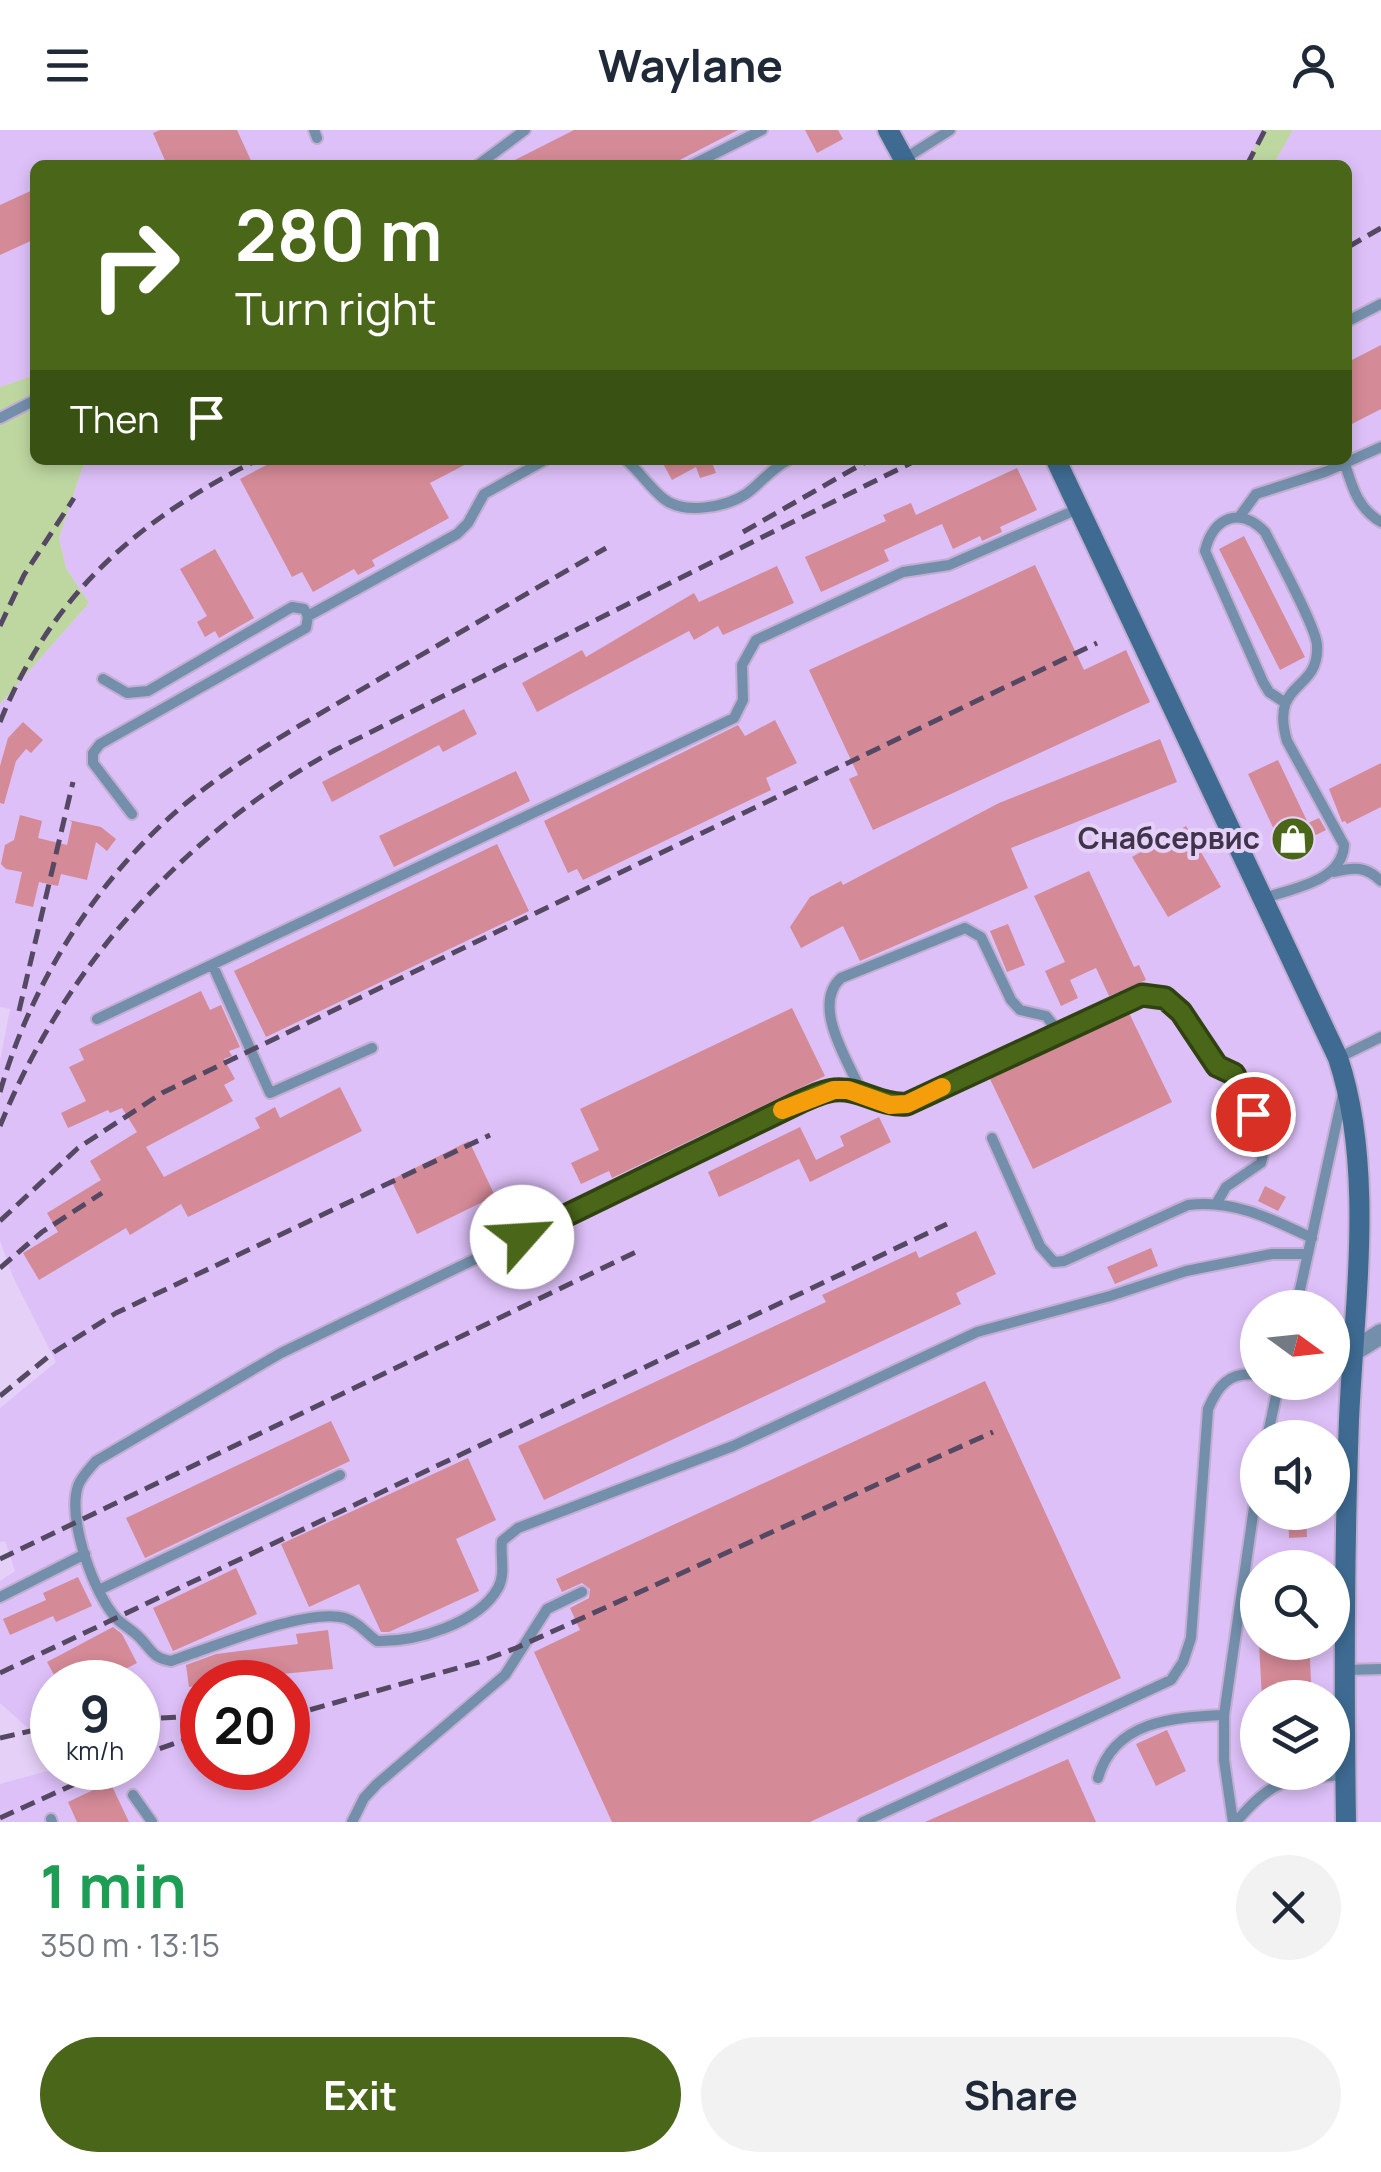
<!DOCTYPE html>
<html lang="en">
<head>
<meta charset="utf-8">
<style>
	body { margin:0; font-family:Manrope,sans-serif; background:#f2f2f3; color:#1f2937; height:100vh; display:flex; flex-direction:column; font-size:38px; white-space:nowrap }
	* { box-sizing:border-box; margin:0 }
	p { font-size:32px; color:#747a83 }
	.icon { flex:none; width:55px; height:55px; fill:none; stroke:currentColor; stroke-width:2; stroke-linecap:round; stroke-linejoin:round }
	.map { position:relative; height:1692px; overflow:hidden }
	.drawer { display:flex; flex-direction:column; background:#fff; flex:1 }
	.drawer>* { flex:none }
	.banner { position:absolute; left:30px; top:30px; width:1322px; height:305px; border-radius:15px; box-shadow:0 5px 15px #0003; background:#496619; color:#fff; overflow:hidden }
	.needle { width:65px; rotate:105deg }
	.controls { position:absolute; left:1240px; top:1160px; display:grid; gap:20px }
	.controls a { display:grid; place-items:center; width:110px; height:110px; border-radius:50%; background:#fff; box-shadow:0 5px 15px #0003; font-size:50px }
	.speed { position:absolute; left:30px; top:1530px; display:flex; gap:20px; font-size:50px; font-weight:700; text-align:center }
	.speed>* { display:grid; place-content:center; width:130px; height:130px; border-radius:50%; background:#fff; box-shadow:0 5px 15px #0003; line-height:1 }
	.speed small { font-size:25px; font-weight:400 }
	.speed .limit { border:15px solid #d22; background:#fff; color:#111 }
	.pin { position:absolute; display:grid; place-items:center; width:85px; height:85px; color:#fff; margin:-42px; border:5px solid #fff; border-radius:50%; box-shadow:0 2px 10px #0007 }
	.me { position:absolute; width:110px; margin:-55px; rotate:64deg; stroke-linejoin:round; filter:drop-shadow(0 0 8px #0008) }
	.turn { display:flex; align-items:center; gap:35px; height:210px; padding:0 40px; font-size:45px }
	.turn .icon { width:130px; height:130px; stroke-width:2.5 }
	.turn b { display:block; font-size:70px; line-height:85px }
	.then { display:flex; align-items:center; height:95px; padding:0 40px; background:#0003; gap:20px; font-size:38px }
	.round { display:grid; place-items:center; flex:none; width:105px; height:105px; border-radius:52px; background:#f2f2f3 }
	.summary { display:flex; align-items:center; justify-content:space-between; height:170px; padding:0 40px }
	h1 { font-size:60px; font-weight:700; line-height:75px; color:#1e9e55 }
	.action { display:flex; gap:20px; margin-top:auto; padding:20px 40px }
	.action a { flex:1; height:115px; border-radius:60px; background:#496619; color:#fff; font-size:40px; font-weight:700; line-height:115px; text-align:center }
	.action a+a { background:#f2f2f3; color:#1f2937 }
	header { display:flex; justify-content:space-between; align-items:center; height:130px; padding:0 40px; background:#fff; font-size:45px; font-weight:700 }
	.map>svg:first-child { display:block }
	.built { fill:#ddc0f8; fill-rule:evenodd }
	.green { fill:#bed7a1 }
	.building { fill:#d48a97 }
	.lines { fill:none; stroke-linecap:round; stroke-linejoin:round }
	.service-casing { stroke:#c1aed1; stroke-width:14 }
	.tertiary-casing { stroke:#c1aed1; stroke-width:24 }
	.secondary-casing { stroke:#c1aed1; stroke-width:24 }
	.service { stroke:#738fab; stroke-width:10 }
	.tertiary { stroke:#738fab; stroke-width:20 }
	.secondary { stroke:#3f6b93; stroke-width:20 }
	.rail { stroke:#554862; stroke-width:5; stroke-dasharray:15 8; stroke-linecap:butt }
	.route-casing { stroke:#2f4210; stroke-width:25 }
	.route { stroke:#496619; stroke-width:18 }
	.slow { stroke:#f59e0b; stroke-width:18 }
	.labels { text-anchor:middle; stroke-width:8; stroke-linejoin:round; paint-order:stroke }
	.poi-label { font-size:30px; font-weight:bold; fill:#40334c; stroke:#e5d1f7; text-anchor:end }
</style>
</head>
<body>
<header><svg class="icon" aria-label="menu" viewBox="0 0 24 24"><path d="M4 6h16M4 12h16M4 18h16"/></svg>Waylane<svg class="icon" aria-label="person" viewBox="0 0 24 24"><circle cx="12" cy="8" r="4"/><path d="M4 21q1-7 8-7t8 7"/></svg></header>
<div class="map">
<svg width="1381" height="1692" viewBox="0 0 1381 1692">
	<rect width="100%" height="100%" fill="#e5d1f7"/>
	<path class="built" d="M0 0H1263L1246 35H35V245L0 257Z
		M1293 0H1381V1692H0V1654L58 1638H138V1613L147 1610 138 1571V1552H52V1602L40 1609 0 1573V1451L15 1441 5 1411 0 1412V1278L56 1232 13 1147 0 1111V931L10 879 0 877V574L89 473 66 438 59 408 85 330H1348V35H1273ZM1258 1178H1332V1252H1258ZM1258 1308H1332V1382H1258ZM1258 1438H1332V1512H1258ZM202 1552H288V1638H202ZM1258 1568H1332V1642H1258Z"/>
	<path class="green" d="M1263 0H1293L1273 35H1246Z
		M35 245V330H85L59 408 66 438 89 473 0 574V257Z"/>
	<path class="building" d="M160 0H237L253 35H167L153 3Z
		M574 0H738L670 35H505Z
		M805 0H838L843 9 817 23Z
		M35 59V109L0 125V75Z
		M1381 215V279L1348 296V232Z
		M276 330H474L430 353 449 388 372 430 375 436 358 445 354 439 313 462 302 442 292 447 240 349Z
		M661 330H711L716 343 700 348 696 337 672 350Z
		M1017 338 1037 380 1000 397 1002 402 982 411 980 406 953 419 942 394 884 420 889 431 821 462 805 427 886 391 883 385 911 373 916 385Z
		M1244 406 1305 527 1280 540 1219 419Z
		M215 419 254 488 219 508 215 501 205 507 197 492 207 486 180 439Z
		M1035 435 1084 540 1126 520 1150 572 873 700 849 649 858 645 809 540Z
		M777 436 794 473 723 505 718 496 694 510 689 501 537 582 522 553 582 520 586 527 694 463 699 472Z
		M464 579 477 604 443 622 439 615 332 672 322 652Z
		M775 590 797 633 766 648 771 660 583 750 577 739 568 743 544 691 738 595 745 606Z
		M23 592 43 610 31 623 26 619 16 631 4 674 0 673V636L8 608Z
		M1160 609 1177 652 1011 718 1028 758 860 831 843 796 801 818 790 797 810 767 841 751 843 755 999 673Z
		M1278 630 1308 693 1319 688 1326 700 1284 721 1248 644Z
		M1381 633V677L1347 694 1345 691 1342 692 1329 659Z
		M516 641 530 671 394 737 379 706Z
		M20 685 42 691 38 708 67 715 72 692 69 690 101 697 116 709 107 721 96 712 87 750 61 744 58 756 39 752 33 777 15 773 22 742 6 739 1 734 5 715 14 710Z
		M1186 696 1221 757 1168 787 1132 727Z
		M497 714 529 781 266 907 234 841Z
		M1089 741 1134 837 1139 835 1146 850 1109 866 1096 838 1070 850 1078 868 1061 876 1045 841 1065 832 1034 766Z
		M1008 794 1025 835 1007 842 990 801Z
		M201 861 210 880 221 875 240 917 229 921 232 926 224 929 235 949 224 955 233 971 146 1017 164 1047 260 998 255 988 275 977 280 988 340 957 362 1001 188 1087 181 1074 130 1105 126 1098 39 1150 23 1123 58 1102 47 1083 101 1050 90 1031 137 1002 122 978 110 983 108 980 68 998 61 983 86 971 69 937 84 930 79 919Z
		M792 878 825 946 612 1048 609 1041 581 1054 571 1033 599 1020 580 979Z
		M1129 883 1172 972 1033 1039 990 949Z
		M879 987 891 1012 810 1052 799 1029 719 1067 708 1042 800 997 816 1030 844 1016 840 1006Z
		M469 1011 495 1066 417 1104 391 1050Z
		M1265 1056 1286 1067 1278 1081 1258 1071Z
		M976 1101 996 1144 956 1163 961 1174 544 1370 518 1316 826 1172 822 1165 916 1121 919 1128Z
		M1151 1118 1158 1136 1115 1154 1107 1137Z
		M985 1251 1121 1548 810 1692H612L534 1522 580 1500 570 1478 589 1468 590 1459 582 1453 562 1462 556 1449Z
		M331 1291 350 1331 145 1428 126 1388Z
		M468 1328 496 1390 456 1409 479 1461 389 1502H381L359 1454 309 1477 281 1414Z
		M1288 1382H1306L1307 1407 1289 1408Z
		M236 1438 257 1484 173 1521 153 1478Z
		M78 1447 92 1476 56 1492 53 1486 10 1505 3 1489 46 1470 43 1463Z
		M113 1497 122 1504 137 1533 100 1552H58L47 1532Z
		M328 1500 333 1539 202 1552V1555L189 1557 186 1535 216 1524 298 1514 296 1504Z
		M1309 1512 1312 1568H1262L1259 1514Z
		M1167 1600 1186 1641 1156 1656 1136 1614Z
		M1068 1629 1096 1692H925Z
		M110 1652 129 1692H77L68 1672Z"/>
	<g class="lines">
		<defs>
			<path id="service" d="M314 0 317 8
				M904 29 950 0
				M478 35 525 0
				M692 35 762 0
				M1348 191 1381 174
				M0 288 35 270
				M626 330C640 342 650 358 664 369 684 385 726 377 746 364 761 353 771 339 788 330
				M1344 331C1352 356 1357 378 1381 392
				M1240 386 1256 364 1325 342 1381 317
				M103 549 127 563 148 561 292 477 304 479 308 486
				M132 684 93 633V623L100 614 306 498 308 486 457 404 468 393 484 364 545 330
				M1334 742C1354 737 1366 736 1381 751
				M1262 769C1292 758 1342 752 1344 715L1287 611C1269 549 1320 563 1317 515 1316 497 1276 424 1265 402 1240 376 1213 387 1205 421L1263 552 1269 562 1284 572
				M213 836 270 963 372 918
				M97 889 734 588 743 570 742 535 756 510 903 442 949 435 1078 379
				M1059 902 907 974C877 977 860 957 834 960 823 962 812 967 802 971L281 1223 96 1331C90 1338 81 1347 78 1356 67 1389 94 1465 117 1489 124 1496 134 1501 141 1509 152 1521 153 1528 171 1531 211 1518 307 1477 345 1488 358 1492 366 1503 377 1511 415 1512 478 1494 498 1458 506 1444 500 1426 502 1411L518 1398 733 1316 977 1202 1110 1166 1186 1141 1272 1124H1308
				M1338 928 1381 907
				M863 965C850 934 810 876 841 848L965 798 981 807 1011 870 1020 880 1046 886 1059 902 1142 865 1165 868 1188 890 1217 935 1233 943 1266 1012 1261 1033 1226 1057 1216 1074
				M992 1008 1040 1116 1054 1132 1064 1131 1188 1075C1233 1069 1272 1089 1312 1108
				M1296 1178 1343 964
				M1267 1308 1279 1252
				M99 1460 340 1345
				M0 1467 85 1424
				M1345 1540 1381 1539
				M1098 1648C1114 1591 1173 1587 1224 1585
				M133 1665 152 1692
				M51 1689 52 1692
				M352 1692 364 1668 377 1654 505 1545 547 1479 582 1462
				M863 1692 1171 1550 1183 1532 1191 1508 1208 1279C1218 1255 1230 1241 1258 1245
				M1233 1692 1224 1630V1585L1258 1350
				M1236 1692C1275 1646 1288 1649 1345 1645"/>
			<path id="tertiary" d="M1352 1222 1381 1204"/>
			<path id="secondary" d="M888 0 907 35
				M1056 330 1338 928C1375 1039 1354 1174 1349 1290 1344 1424 1344 1558 1346 1692"/>
		</defs>
		<use href="#service" class="service-casing"/>
		<use href="#tertiary" class="tertiary-casing"/>
		<use href="#secondary" class="secondary-casing"/>
		<use href="#service" class="service"/>
		<use href="#tertiary" class="tertiary"/>
		<use href="#secondary" class="secondary"/>
		<path class="rail" d="M1247 35 1265 0
			M1348 117 1381 98
			M743 402 869 330
			M0 496 24 445 74 368
			M0 592C52 464 136 391 257 330
			M19 881 73 652
			M0 962C33 847 105 735 200 662 257 618 320 584 381 548 456 505 531 461 606 418
			M0 996C65 836 184 703 335 620L917 330
			M0 1091 78 1018 162 963 1097 513
			M0 1138 42 1102 102 1063
			M0 1266 54 1222 116 1183 490 1005
			M0 1429 640 1120
			M0 1543 947 1094
			M288 1586 479 1532 516 1518 993 1302
			M138 1589 202 1586
			M0 1608 52 1596
			M138 1626 202 1604
			M0 1688 110 1638"/>
	</g>
	<g class="lines">
		<defs>
			<path id="route" d="M522 1107 802 971C812 967 823 961 834 960 860 957 879 976 907 974L1142 865 1165 868 1181 882 1217 936 1234 944 1253 984"/>
		</defs>
		<use href="#route" class="route-casing"/>
		<use href="#route" class="route"/>
		<path class="slow" d="M782 980 834 960H848L890 975 907 974 942 957"/>
	</g>
	<defs>
		<symbol id="shop-disc" viewBox="-11 -11 22 22"><circle r="9.5" fill="#496619" stroke="#e5d1f7"/><path d="M-5-2.5h2.3a2.7 3.5 0 0 1 5.4 0H5L5.5 6h-11ZM-1.5-2.5h3a1.5 2.3 0 0 0-3 0Z" fill="#fff"/></symbol>
	</defs>
	<g fill-rule="evenodd">
		<use href="#shop-disc" x="1268" y="684" width="50" height="50"/>
	</g>
	<g class="labels">
		<g class="poi-label">
			<text x="1260" y="719">Снабсервис</text>
		</g>
	</g>
</svg>
<div class="controls">
<a><svg class="needle" viewBox="-14 -14 28 28"><path d="M0-13l5 13h-10z" fill="#e53935"/><path d="M0 13l5-13h-10z" fill="#747a83"/></svg></a>
<a><svg class="icon" aria-label="sound" viewBox="0 0 24 24"><path d="M4 9h4l5-4v14l-5-4H4zM17 9q2 3 0 6"/></svg></a>
<a><svg class="icon" aria-label="search" viewBox="0 0 24 24"><circle cx="10" cy="10" r="6"/><path d="M15 15l6 6"/></svg></a>
<a><svg class="icon" aria-label="layers" viewBox="0 0 24 24"><path d="M12 4l9 5-9 5-9-5zM3 14l9 5 9-5"/></svg></a>
</div>
<div class="speed"><div>9<small>km/h</small></div><div class="limit">20</div></div>
<div class="pin" style="left:1253px;top:984px;background:#d93025"><svg class="icon" aria-label="arrive" viewBox="0 0 24 24"><path d="M6 21V4h12l-3 4 3 4H6"/></svg></div>
<svg class="me" style="left:522px;top:1107px" viewBox="-20 -20 40 40"><circle r="19" fill="#fff"/><path d="M0-13L10 11 0 6-10 11z" fill="#496619"/></svg>
<div class="banner">
<div class="turn"><svg class="icon" aria-label="right" viewBox="0 0 24 24"><path d="M7 20v-9h11M14 6l5 5-5 5"/></svg><div><b>280 m</b>Turn right</div></div>
<div class="then">Then<svg class="icon" aria-label="arrive" viewBox="0 0 24 24"><path d="M6 21V4h12l-3 4 3 4H6"/></svg></div>
</div>
</div>
<section class="drawer">
<div class="summary"><div><h1>1 min</h1><p>350 m · 13:15</p></div><a class="round"><svg class="icon" aria-label="close" viewBox="0 0 24 24"><path d="M6 6l12 12M18 6L6 18"/></svg></a></div>
<div class="action"><a>Exit</a><a>Share</a></div>
</section>
</body>
</html>
